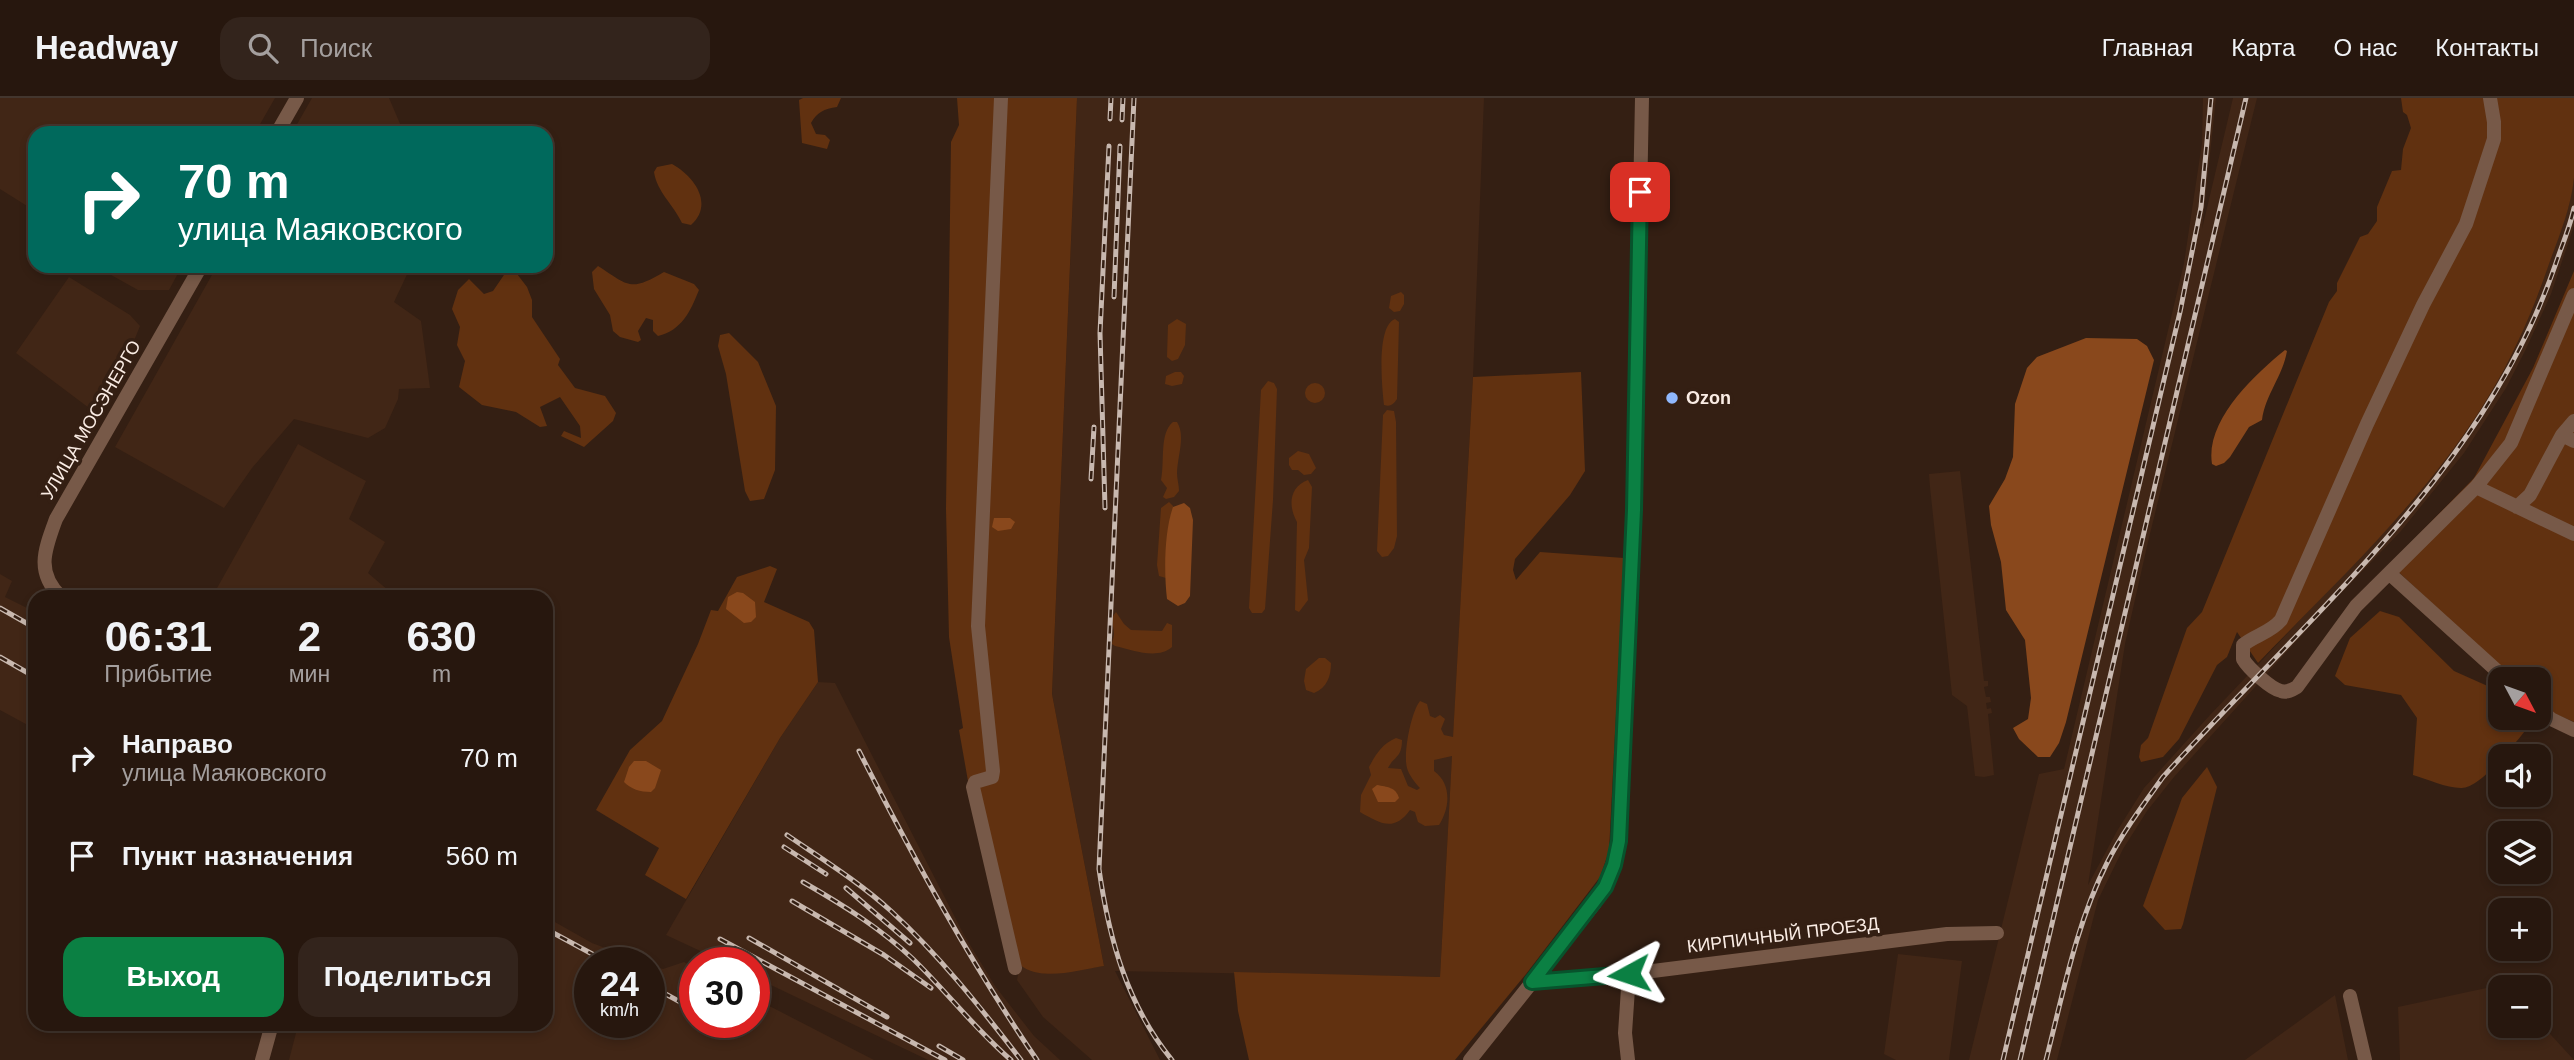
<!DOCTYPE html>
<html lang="ru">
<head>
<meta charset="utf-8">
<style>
	body { margin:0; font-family:Helvetica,sans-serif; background:#33241c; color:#f1f3f6; height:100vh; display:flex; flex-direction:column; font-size:26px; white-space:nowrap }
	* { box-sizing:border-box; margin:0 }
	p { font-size:23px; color:#a49f9e }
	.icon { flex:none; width:38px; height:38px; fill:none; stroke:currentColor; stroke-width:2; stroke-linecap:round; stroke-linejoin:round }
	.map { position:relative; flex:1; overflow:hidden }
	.details { position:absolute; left:28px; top:492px; width:525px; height:441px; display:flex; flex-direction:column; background:#27170e; border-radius:21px; box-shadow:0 4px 10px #0003,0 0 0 2px #43362e }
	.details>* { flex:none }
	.banner { position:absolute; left:28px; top:28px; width:525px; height:147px; border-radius:21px; box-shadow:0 4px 10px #0003,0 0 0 2px #43362e; background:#00695c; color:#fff; overflow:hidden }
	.needle { width:46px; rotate:131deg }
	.fabs { position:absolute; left:2488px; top:569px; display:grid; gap:14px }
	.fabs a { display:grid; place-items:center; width:63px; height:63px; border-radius:14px; background:#27170e; box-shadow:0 4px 10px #0003,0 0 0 2px #43362e; font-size:35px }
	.speed { position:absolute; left:574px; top:849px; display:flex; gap:14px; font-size:35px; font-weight:700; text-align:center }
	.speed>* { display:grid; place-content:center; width:91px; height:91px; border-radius:50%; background:#27170e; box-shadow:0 4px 10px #0003,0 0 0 2px #43362e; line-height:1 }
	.speed small { font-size:18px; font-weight:400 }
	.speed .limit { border:10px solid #d22; background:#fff; color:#111 }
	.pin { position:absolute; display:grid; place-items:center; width:60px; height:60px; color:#fff; margin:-30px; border-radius:14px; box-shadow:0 4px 10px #0006 }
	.me { position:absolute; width:77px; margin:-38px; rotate:265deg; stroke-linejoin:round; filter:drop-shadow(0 0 5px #0008) }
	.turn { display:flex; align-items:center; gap:24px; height:147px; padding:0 35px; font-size:32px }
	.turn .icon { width:91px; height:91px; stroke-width:2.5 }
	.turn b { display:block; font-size:49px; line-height:60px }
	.eta { display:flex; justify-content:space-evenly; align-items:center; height:119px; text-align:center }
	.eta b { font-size:42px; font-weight:600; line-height:49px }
	.primary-button { display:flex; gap:14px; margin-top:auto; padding:14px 35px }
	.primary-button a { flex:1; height:80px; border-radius:21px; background:#0b8043; color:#fff; font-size:28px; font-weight:600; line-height:80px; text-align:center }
	.primary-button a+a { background:#33241c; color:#f1f3f6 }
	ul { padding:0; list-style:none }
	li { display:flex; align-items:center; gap:21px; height:98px; padding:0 35px }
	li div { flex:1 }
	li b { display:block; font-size:26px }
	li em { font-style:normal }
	header { display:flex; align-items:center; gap:42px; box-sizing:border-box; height:98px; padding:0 35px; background:#27170e; border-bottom:2px solid #43362e }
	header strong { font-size:33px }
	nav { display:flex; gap:38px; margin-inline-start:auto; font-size:24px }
	.search { width:490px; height:63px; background:#33241c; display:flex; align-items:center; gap:18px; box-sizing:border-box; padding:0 24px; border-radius:21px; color:#a49f9e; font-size:26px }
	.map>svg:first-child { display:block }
	.built { fill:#412616 }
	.green { fill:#613110 }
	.water { fill:#89481c }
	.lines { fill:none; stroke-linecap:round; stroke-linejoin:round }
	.minor { stroke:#775948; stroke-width:14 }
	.rail-casing { stroke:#c8b8af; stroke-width:5 }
	.rail { stroke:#341f13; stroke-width:2.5; stroke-dasharray:8; stroke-linecap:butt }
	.route-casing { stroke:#07532c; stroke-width:18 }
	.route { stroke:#0b8043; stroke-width:12 }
	.poi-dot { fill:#90b8fd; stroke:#341f13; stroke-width:2.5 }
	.labels { text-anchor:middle; stroke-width:7; stroke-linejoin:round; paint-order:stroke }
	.poi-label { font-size:18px; font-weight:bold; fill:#faece4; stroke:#341f13; text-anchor:start }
	.street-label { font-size:18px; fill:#faece4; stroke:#341f13 }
</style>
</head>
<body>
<header>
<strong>Headway</strong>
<div class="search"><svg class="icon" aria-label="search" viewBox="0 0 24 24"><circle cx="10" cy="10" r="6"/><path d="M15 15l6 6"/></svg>Поиск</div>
<nav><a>Главная</a><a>Карта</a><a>О нас</a><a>Контакты</a></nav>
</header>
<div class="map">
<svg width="2574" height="962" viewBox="0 0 2574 962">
	<rect width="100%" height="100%" fill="#341f13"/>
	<path class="built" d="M0 0H275L255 35H35V113L0 91Z
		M312 0H389L404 35H292Z
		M1077 0H1484L1473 279 1440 879 1115 873 1160 962H1092L1043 919 1017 882 1020 867 1045 876 1104 868 1052 596Z
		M2203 0H2216L2202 131 2233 0H2257L2148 444 2125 546 2088 787 2117 733 2144 690 2210 617 2407 409 2450 354 2487 301 2516 248 2539 194 2568 110 2574 80V128L2551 196 2526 251 2506 290 2464 355 2401 433 2318 519 2174 679 2147 713 2123 751 2098 802 2057 962H1969L2039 676 2064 671 2184 165 2202 45Z
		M95 168H182L169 192H138Z
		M217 168H411L394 204 421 223 430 290 399 291 398 301 385 330 368 340 294 321 252 370 224 410 115 349Z
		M69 179 130 217 140 228 125 265 93 313 16 255Z
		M298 346 366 383 349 421 385 444 368 475 396 499H212Z
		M1960 373 1984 583H1988V588L1984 589 1986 599H1990L1991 604 1986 605 1987 611 1991 610 1992 615 1988 616 1994 677 1984 679 1975 678 1967 608 1952 597 1930 389 1929 376Z
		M0 476 12 483 5 499 35 514V631L0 612Z
		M818 584 835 585 964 837 995 888 1034 938 1060 962H928L754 879V864H724L666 837 780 640Z
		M546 819 592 845 642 864H590V924H649V867L663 871 684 864 695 870V924H754V900L874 962H289L296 935 309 934 312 926H546Z
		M1898 856 1962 863 1949 962H1896L1884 956Z
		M2505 886 2507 889H2501V928H2539V924L2574 962H2400L2398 909Z
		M2335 897 2348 962H2245Z"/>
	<path class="green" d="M803 0H841L837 9C824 11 817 14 811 25L816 36 825 37 830 42 827 51 802 45 799 2Z
		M957 0H1077L1052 596 1104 868C1078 872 1042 884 1020 867L968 683 959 632 963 630 949 539 946 411 951 44 959 27Z
		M2401 0H2574C2574 26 2574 54 2574 80 2571 110 2559 138 2549 166 2533 213 2513 259 2487 301 2426 401 2338 482 2258 565L2237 534 2227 559 2217 567 2179 641 2163 659 2141 664 2139 659 2141 647 2148 640 2187 530 2202 514 2329 204 2337 193V185L2360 139 2368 136 2377 123V109L2392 73 2401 72 2403 51 2411 30 2407 17 2403 14Z
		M672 66C695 79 714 106 691 127L682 125C673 106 657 94 654 74L657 69Z
		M598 168C629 188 630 194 664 174L694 186 699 192C690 214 682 232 658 238L653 233V222L646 220 638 233 641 242 638 244 620 239 613 233 610 217 594 191 592 174Z
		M508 171 514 172 527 189 532 202V219L560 261 558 267 575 290 605 298 616 315 613 323 584 349 561 338 564 333 581 340 580 328 560 299 540 309 547 328 540 329 516 314 482 307 459 289 465 263 457 247 460 229 452 211 458 192 469 181 484 196 493 193Z
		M2574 173V624L2551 614 2539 603V581H2513L2390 466 2474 380 2533 270Z
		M1401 194 1404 197V206L1400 213 1394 214 1389 210 1391 198Z
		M1177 221 1186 226 1185 247 1178 261 1172 263 1167 259 1168 227Z
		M1395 221 1399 224 1397 301C1393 307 1390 309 1384 307 1382 289 1376 228 1395 221Z
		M729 235 758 264 776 308 775 372 764 401 750 403 745 393 726 276 718 248 720 237Z
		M1175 274H1181L1184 278 1182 286 1172 288 1165 286 1166 278Z
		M1581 274 1585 373 1570 397 1515 461 1513 472 1516 482 1540 454 1624 460 1609 753 1600 779 1526 876 1455 962H1249L1238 913 1234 874 1440 879 1452 658 1434 662V673C1452 686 1450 710 1439 727L1425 728 1418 724 1415 714 1410 712C1394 734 1381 726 1360 714L1361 697 1371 677 1369 669C1376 656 1382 646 1396 640L1402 642C1402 660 1394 658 1388 670L1401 671 1408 688 1417 692 1420 690C1415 685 1409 677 1407 670 1403 656 1411 614 1420 603L1427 606 1430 618 1435 620 1440 617 1445 621 1441 631 1444 637 1453 639 1473 279Z
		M1268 283 1274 285 1277 291 1273 402 1265 511 1262 515H1252L1249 510 1261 292Z
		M1305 295a10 10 0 1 1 20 0a10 10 0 1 1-20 0Z
		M1387 312 1394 313 1396 324 1397 438 1394 450 1388 458 1382 459 1377 453 1383 317Z
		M1173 324H1177C1186 338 1177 360 1177 375 1177 381 1179 387 1179 393L1174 399 1166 401 1163 399 1167 390 1161 382C1165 364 1159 335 1173 324Z
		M1298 353 1309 356 1316 370 1311 376 1304 377 1298 372H1292L1289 367V360Z
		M1308 382 1312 389 1309 450 1304 462 1308 502 1299 514 1295 512 1297 424C1288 408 1289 389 1308 382Z
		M1169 404 1173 408 1174 419 1166 480 1159 478 1157 467 1161 410Z
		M770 468 777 471 764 504 809 524 814 532 818 584 780 640 686 801 645 777 659 750 596 712 630 652 662 623 698 546 711 512 718 513 737 479Z
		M2380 513 2399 519 2454 573 2501 594V620L2535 621C2520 638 2482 691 2461 690 2446 690 2427 681 2413 677L2417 620 2401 597 2345 587 2335 578 2350 540Z
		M1116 514 1124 526 1131 532 1162 533 1167 525 1172 527V549C1157 562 1133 552 1115 548L1112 546C1112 543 1114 540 1114 536 1114 527 1109 521 1116 514Z
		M1319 560H1325L1331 565C1331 578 1327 590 1314 595L1306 592 1304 583 1306 571Z
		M2207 669 2217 689 2183 826 2181 831 2165 832 2143 808 2182 700Z"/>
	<path class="water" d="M2086 240 2137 241 2147 248 2154 262 2066 624 2059 645 2050 659H2038L2019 641 2013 630 2028 621 2031 600 2025 542 2006 512 2001 464 1991 427 1989 408 2005 381 2013 359 2015 306 2027 270 2037 259Z
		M2285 252 2287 253C2283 278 2265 297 2262 322L2249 329 2230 359 2224 365 2216 368 2212 366C2205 323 2254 277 2285 252Z
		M1184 405 1190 410 1193 422 1190 498 1185 505 1178 508 1167 501C1164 476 1164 434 1173 409Z
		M994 420H1010L1015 424 1011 431 998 433 992 429Z
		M737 494 743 495 755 504 756 519 751 524 744 525 726 511 728 499Z
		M634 663H646L661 672 655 690 651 694C640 694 631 691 624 684L629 669Z
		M1377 687C1387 689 1396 689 1399 700L1395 704H1378L1372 691Z"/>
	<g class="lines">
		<path class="minor" d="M1001 0 978 528 993 673 992 679 975 684 973 689 1015 870
			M2490 0 2494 24V41L2466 126 2423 207 2367 326 2281 522C2270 535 2255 537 2243 547V561C2248 570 2271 591 2281 593 2287 595 2292 592 2297 589L2356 508 2476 389 2511 345 2574 197
			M277 35 297 0
			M2562 337 2574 323
			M2476 389 2574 436
			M2517 409 2530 397 2562 337 2574 343
			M2390 476 2506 581
			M61 499C35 474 45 451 56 421L201 168
			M2539 611 2551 621 2574 632
			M1532 884 1629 876 1947 836 1997 835
			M2350 898 2365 962
			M262 962 272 926
			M1470 962 1595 805C1607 785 1614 766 1619 743L1634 412 1642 0
			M1628 962 1625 935 1629 876"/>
		<defs>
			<path id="rail" d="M1134 0 1099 771C1109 841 1127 907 1172 962
				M1110 21 1111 0
				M1122 22 1123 0
				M1114 199 1120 48
				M1091 381 1094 329
				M1105 410 1100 235 1109 48
				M0 510 35 530
				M0 559 35 579
				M859 653C913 759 970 864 1037 962
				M787 737C822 761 859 784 891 813 939 857 981 910 1021 962
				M784 749 826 776
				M803 784C843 807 880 830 913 861 947 894 975 931 1011 962
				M846 790 910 845
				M792 803 884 857 931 890
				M546 831 607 864
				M749 840 887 919
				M720 841 945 962
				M649 887 695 912
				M939 948 963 962
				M2003 962 2180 214 2201 109 2211 0
				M2020 962 2246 0
				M2046 962C2063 896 2076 826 2107 765 2122 735 2143 707 2163 679 2306 519 2485 374 2556 165 2562 147 2570 129 2574 110"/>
		</defs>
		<use href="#rail" class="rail-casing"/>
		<use href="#rail" class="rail"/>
	</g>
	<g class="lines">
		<defs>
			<path id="route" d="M1629 876 1532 884 1605 789 1614 767 1619 743 1634 412 1640 94"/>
		</defs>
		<use href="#route" class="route-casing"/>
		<use href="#route" class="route"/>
	</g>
	<circle class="poi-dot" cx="1672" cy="300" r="7"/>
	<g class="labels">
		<g class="poi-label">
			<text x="1686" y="306">Ozon</text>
		</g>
		<g class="street-label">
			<text transform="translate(91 322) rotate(-60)" y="6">УЛИЦА МОСЭНЕРГО</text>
			<text transform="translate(1783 837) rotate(-7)" y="6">КИРПИЧНЫЙ ПРОЕЗД</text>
		</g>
	</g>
</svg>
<div class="fabs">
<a><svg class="needle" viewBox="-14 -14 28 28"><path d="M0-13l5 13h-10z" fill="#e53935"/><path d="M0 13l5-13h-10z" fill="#a49f9e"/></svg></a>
<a><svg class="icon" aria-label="sound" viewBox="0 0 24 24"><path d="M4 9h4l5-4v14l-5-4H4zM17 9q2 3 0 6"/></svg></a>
<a><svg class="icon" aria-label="layers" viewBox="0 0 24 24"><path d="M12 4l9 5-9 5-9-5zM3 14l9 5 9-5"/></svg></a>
<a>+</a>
<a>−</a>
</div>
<div class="speed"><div>24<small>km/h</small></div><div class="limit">30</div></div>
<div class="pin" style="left:1640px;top:94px;background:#d93025"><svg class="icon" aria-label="arrive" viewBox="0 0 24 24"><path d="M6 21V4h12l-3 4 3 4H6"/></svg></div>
<svg class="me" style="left:1629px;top:876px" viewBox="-20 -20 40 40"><path d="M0-17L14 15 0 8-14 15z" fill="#0b8043" stroke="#fff" stroke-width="4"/></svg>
<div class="banner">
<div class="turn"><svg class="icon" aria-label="right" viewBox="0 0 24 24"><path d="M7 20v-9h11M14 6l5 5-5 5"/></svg><div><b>70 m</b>улица Маяковского</div></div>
</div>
<section class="details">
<div class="eta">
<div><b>06:31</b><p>Прибытие</p></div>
<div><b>2</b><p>мин</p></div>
<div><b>630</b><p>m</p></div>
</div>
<ul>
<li><svg class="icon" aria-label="right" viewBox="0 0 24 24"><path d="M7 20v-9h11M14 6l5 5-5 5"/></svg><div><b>Направо</b><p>улица Маяковского</p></div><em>70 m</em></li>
<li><svg class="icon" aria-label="arrive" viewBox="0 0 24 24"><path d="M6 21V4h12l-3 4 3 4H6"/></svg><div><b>Пункт назначения</b></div><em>560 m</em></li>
</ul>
<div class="primary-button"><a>Выход</a><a>Поделиться</a></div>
</section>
</div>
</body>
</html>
